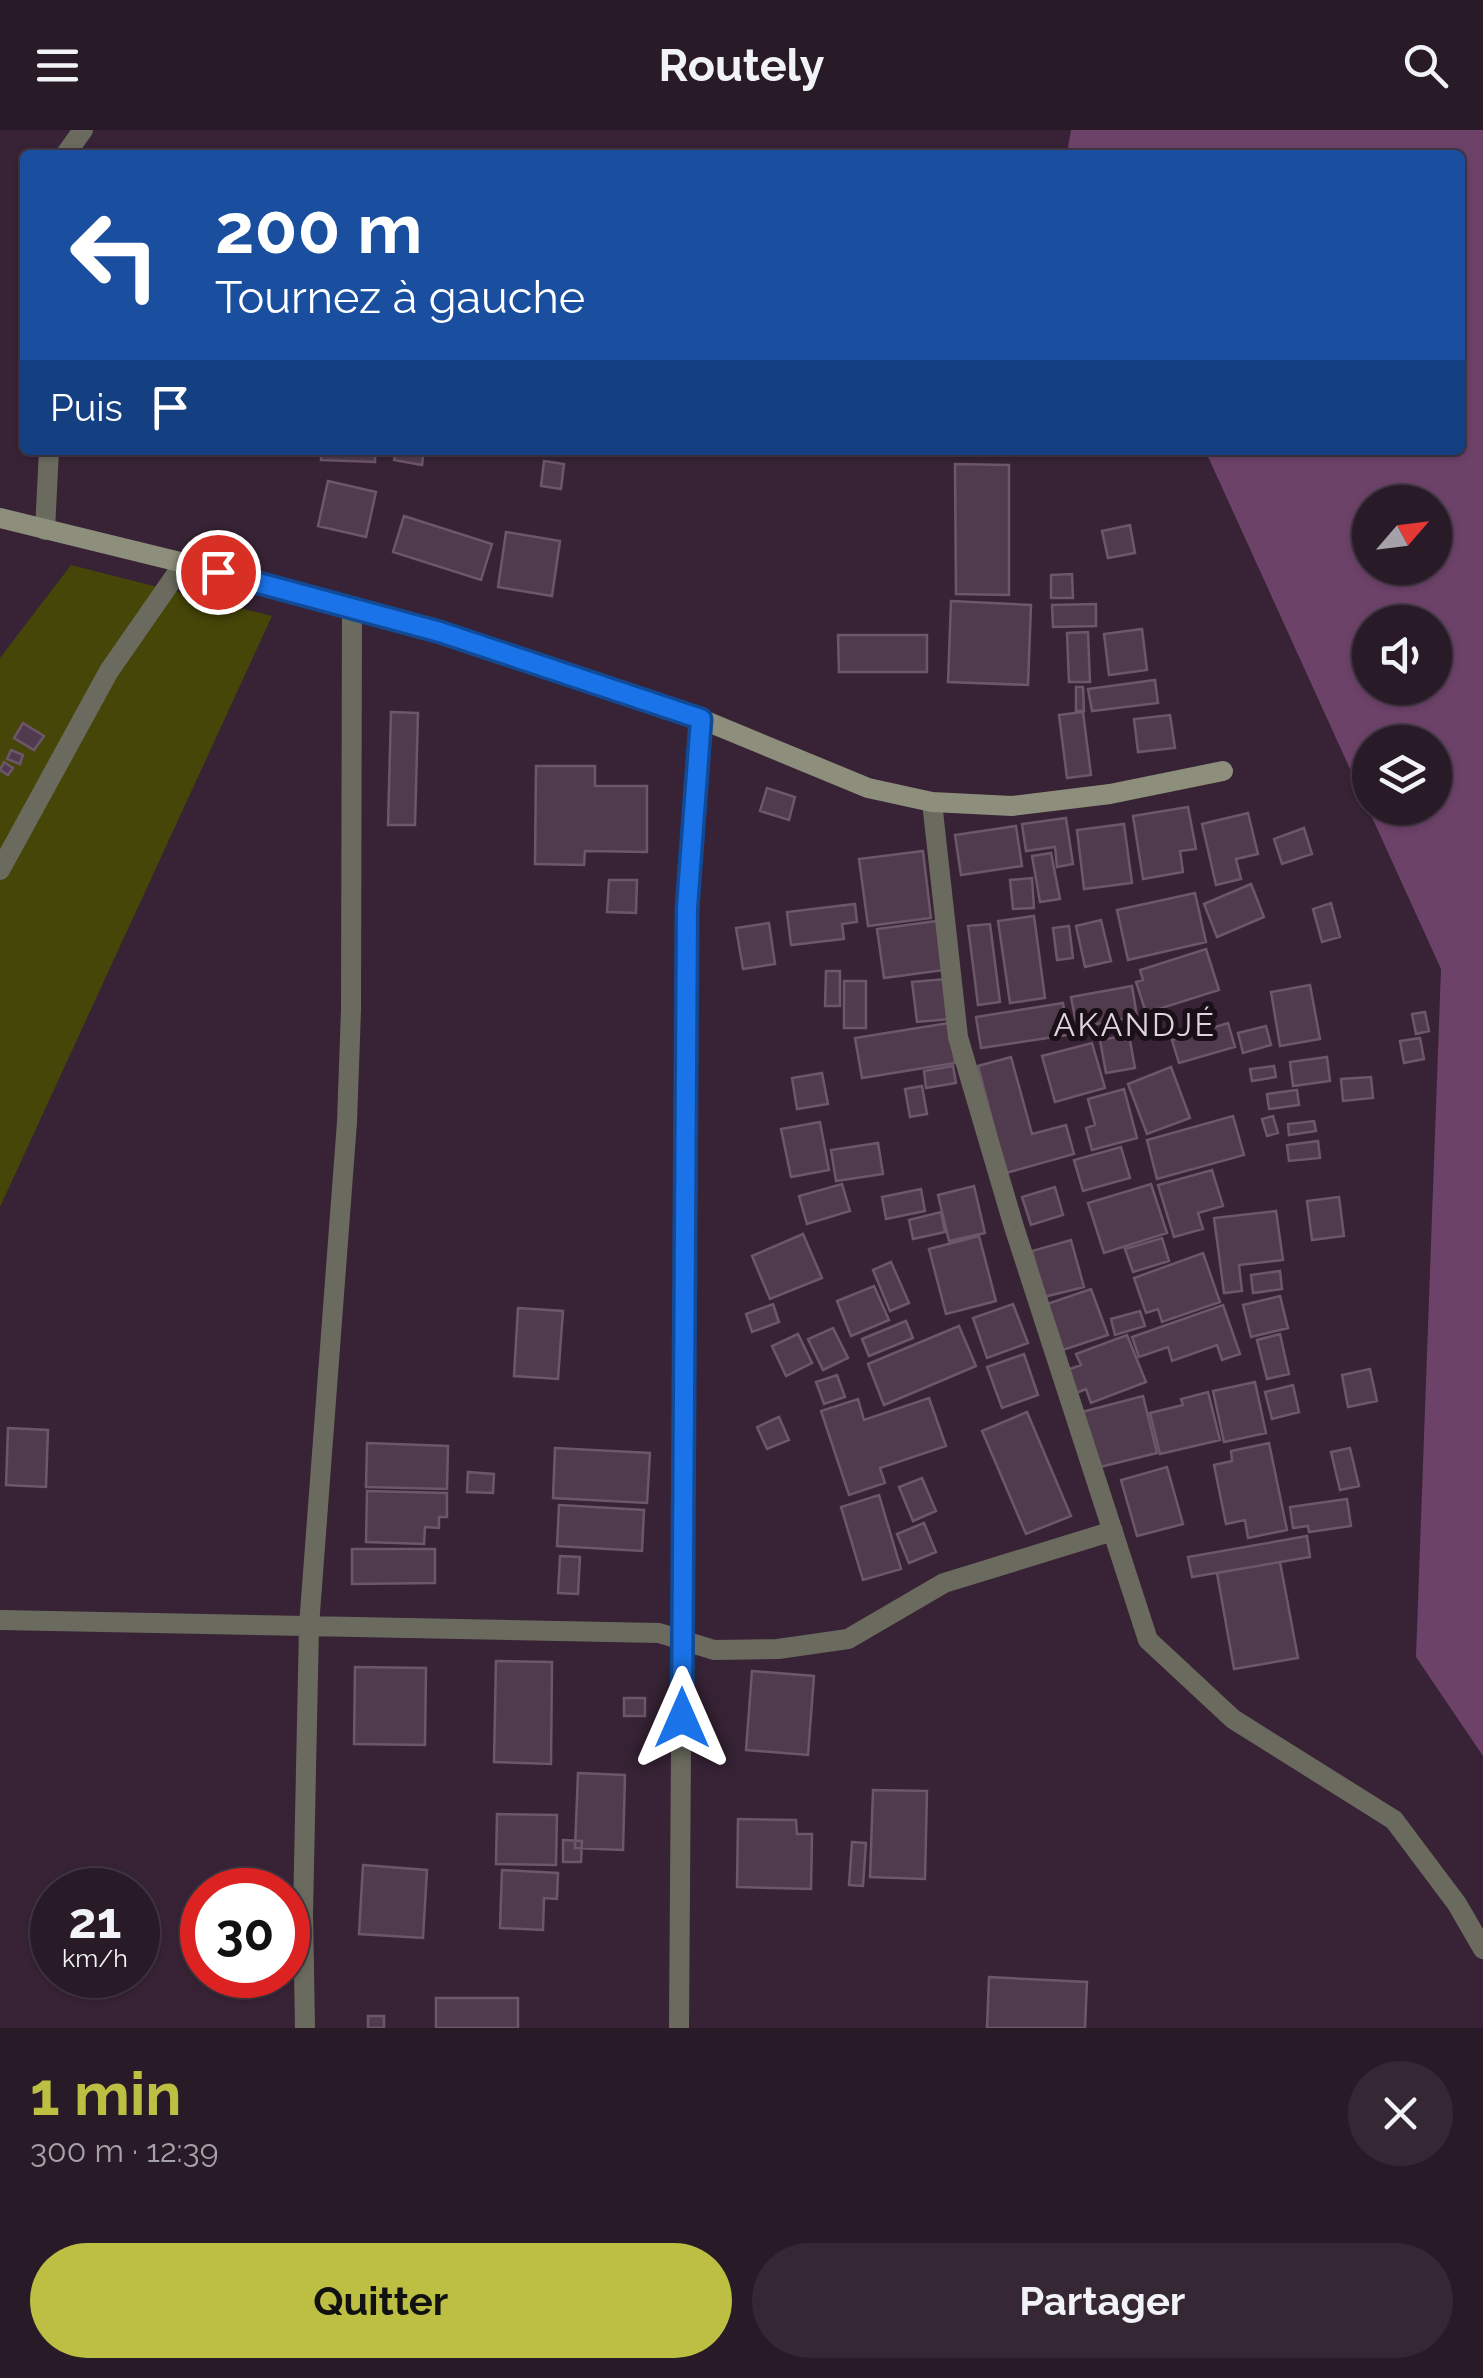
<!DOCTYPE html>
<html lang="fr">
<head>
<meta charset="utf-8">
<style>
	body { margin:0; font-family:Raleway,sans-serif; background:#352734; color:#f1f3f6; height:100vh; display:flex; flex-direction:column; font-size:38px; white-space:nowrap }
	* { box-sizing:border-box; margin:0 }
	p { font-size:32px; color:#a5a1a8 }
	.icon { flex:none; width:55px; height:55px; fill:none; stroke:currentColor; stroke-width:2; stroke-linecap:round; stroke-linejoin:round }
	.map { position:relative; height:1898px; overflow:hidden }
	.sheet { display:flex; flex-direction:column; background:#291a28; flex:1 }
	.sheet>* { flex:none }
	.banner { position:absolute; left:20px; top:20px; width:1445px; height:305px; border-radius:10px; box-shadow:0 2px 8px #0004,0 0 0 2px #453845; background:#1a4fa0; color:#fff; overflow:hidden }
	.needle { width:65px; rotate:62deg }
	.controls { position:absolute; left:1352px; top:355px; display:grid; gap:20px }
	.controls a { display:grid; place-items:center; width:100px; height:100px; border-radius:50%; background:#291a28; box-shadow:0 2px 8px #0004,0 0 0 2px #453845; font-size:50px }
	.speed { position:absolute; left:30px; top:1738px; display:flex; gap:20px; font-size:50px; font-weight:700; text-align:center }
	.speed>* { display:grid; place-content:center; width:130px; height:130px; border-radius:50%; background:#291a28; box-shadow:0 2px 8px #0004,0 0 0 2px #453845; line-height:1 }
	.speed small { font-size:25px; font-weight:400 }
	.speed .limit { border:15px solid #d22; background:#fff; color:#111 }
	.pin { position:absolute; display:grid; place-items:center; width:85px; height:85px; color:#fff; margin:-42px; border:5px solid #fff; border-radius:50%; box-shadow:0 2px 10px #0007 }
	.me { position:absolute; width:110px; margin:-55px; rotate:0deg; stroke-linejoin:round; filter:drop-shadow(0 0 8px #0008) }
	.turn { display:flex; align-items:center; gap:35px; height:210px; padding:0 30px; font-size:45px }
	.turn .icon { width:130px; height:130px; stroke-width:2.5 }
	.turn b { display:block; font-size:70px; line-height:85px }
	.then { display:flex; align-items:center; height:95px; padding:0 30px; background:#0003; gap:20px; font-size:38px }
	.round { display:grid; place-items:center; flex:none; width:105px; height:105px; border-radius:52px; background:#352734 }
	.overview { display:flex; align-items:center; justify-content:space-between; height:170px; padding:0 30px }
	h1 { font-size:60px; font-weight:700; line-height:75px; color:#bdbf43 }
	.cta { display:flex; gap:20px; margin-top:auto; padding:20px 30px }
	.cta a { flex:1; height:115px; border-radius:60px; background:#bdbf43; color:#111; font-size:40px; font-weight:700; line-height:115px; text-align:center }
	.cta a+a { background:#352734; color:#f1f3f6 }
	header { display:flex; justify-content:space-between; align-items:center; height:130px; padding:0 30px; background:#291a28; font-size:45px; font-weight:700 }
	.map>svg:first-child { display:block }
	.green { fill:#464608 }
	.water { fill:#6d4269; fill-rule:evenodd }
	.building { fill:#503b4e; stroke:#6d566a; stroke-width:2.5 }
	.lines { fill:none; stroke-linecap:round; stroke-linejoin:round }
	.street { stroke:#6a6b5e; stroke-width:20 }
	.secondary { stroke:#8d8e7b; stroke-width:20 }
	.route-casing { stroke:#114b97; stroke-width:25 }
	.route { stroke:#1a73e8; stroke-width:18 }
	.labels { text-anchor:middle; stroke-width:10; stroke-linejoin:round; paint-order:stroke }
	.quarter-label { font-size:32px; letter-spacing:2.5px; fill:#e1d4e0; stroke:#191018 }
</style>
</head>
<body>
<header><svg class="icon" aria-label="menu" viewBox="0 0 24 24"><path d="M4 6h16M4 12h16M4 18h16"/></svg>Routely<svg class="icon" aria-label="search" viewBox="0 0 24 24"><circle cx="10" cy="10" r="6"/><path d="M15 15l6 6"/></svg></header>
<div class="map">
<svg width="1483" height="1898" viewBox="0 0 1483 1898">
	<rect width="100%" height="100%" fill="#372335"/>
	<path class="green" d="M71 435 272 486 0 1077V528Z"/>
	<path class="water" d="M1071 0H1483V1626L1416 1527 1441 839 1205 320H1460V25H1072L1068 17ZM1370 372H1435V438H1370ZM1370 492H1435V558H1370ZM1370 612H1435V678H1370Z"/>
	<path class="building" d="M321 320H375V332L321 330Z
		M396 320H424L422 335 394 330Z
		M544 331 564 334 561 359 541 356Z
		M955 334 1009 335V465L956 464Z
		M328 351 376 362 366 407 318 396Z
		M404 386 492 414 481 450 393 422Z
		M1130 395 1135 423 1108 428 1102 401Z
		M506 402 560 411 552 466 498 457Z
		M1072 444 1073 468H1051V445Z
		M951 471 1031 475 1028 555 948 552Z
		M1096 474V496L1053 497 1052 475Z
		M1142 499 1147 540 1109 545 1104 504Z
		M1088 502 1090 552H1069L1067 503Z
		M838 505H927V542H839Z
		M1155 550 1158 573 1092 581 1088 559Z
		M1076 557H1083L1084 581H1076Z
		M391 582 418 583 415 695H388Z
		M1083 582 1091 645 1067 648 1059 585Z
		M1170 585 1175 618 1138 622 1134 589Z
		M23 593 44 606 34 620 14 608Z
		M11 620 23 625 20 634 7 629Z
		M4 632 13 638 8 645 0 640Z
		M536 636H595V656H647V722L585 721 584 735 535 734Z
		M767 658 795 667 789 690 760 681Z
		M1188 677 1196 719 1180 721 1183 742 1143 749 1133 686Z
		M1248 683 1258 724 1236 729 1241 749 1216 755 1202 694Z
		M1066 688 1073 734 1057 737 1055 717 1026 721 1022 694Z
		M1124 694 1132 753 1084 759 1077 700Z
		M1016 696 1022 736 961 745 955 705Z
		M1304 698 1312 724 1282 734 1274 709Z
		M923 721 931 788 868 796 859 729Z
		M1051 723 1060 769 1040 772 1032 726Z
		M1032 748 1034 778 1013 779 1010 750Z
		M609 750H637L636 783 607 782Z
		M1251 754 1264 787 1217 807 1204 774Z
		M1195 763 1206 812 1128 830 1117 780Z
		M1331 773 1340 807 1322 812 1313 779Z
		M855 774 857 792 842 794 844 809 791 815 787 782Z
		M1034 786 1045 868 1010 873 998 791Z
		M1101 790 1111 831 1085 837 1076 796Z
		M937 791 944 840 884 848 877 799Z
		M769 793 775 834 743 839 736 798Z
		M990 794 1000 872 978 875 968 796Z
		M1069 796 1073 828 1057 830 1053 798Z
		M1206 819 1219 860 1146 883 1136 852 1143 850 1140 840Z
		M826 841H840V876H825Z
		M946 849 950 889 917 892 912 852Z
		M844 851H866V898H844Z
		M1310 855 1320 909 1280 916 1271 862Z
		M1132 856 1137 886 1077 898 1071 867Z
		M1063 873 1068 905 981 918 976 887Z
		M1425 882 1429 901 1416 904 1412 884Z
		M949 893 955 933 862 948 855 908Z
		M1228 893 1235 917 1179 933 1172 910Z
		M1266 896 1271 915 1243 923 1238 903Z
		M1129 905 1135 938 1106 943 1100 910Z
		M1420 908 1424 929 1404 933 1400 911Z
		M1092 913 1105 958 1055 972 1042 926Z
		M1011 927 1032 1004 1066 995 1074 1024 1006 1043 978 936Z
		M1327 927 1330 951 1293 956 1290 932Z
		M953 936 956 953 926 958 924 941Z
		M1274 936 1276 947 1252 951 1250 939Z
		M1171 937 1190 988 1147 1004 1128 954Z
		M822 943 828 974 797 979 792 948Z
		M1371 947 1373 968 1343 971 1341 949Z
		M922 956 927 984 910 987 905 959Z
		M1124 959 1137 1008 1092 1020 1086 998 1095 995 1088 969Z
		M1297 960 1299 975 1269 979 1267 964Z
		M1233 986 1244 1025 1157 1049 1147 1010Z
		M1273 986 1278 1003 1267 1006 1262 989Z
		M1314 991 1316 1001 1289 1005 1288 994Z
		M820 992 829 1040 791 1047 781 999Z
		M1318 1011 1320 1028 1289 1031 1287 1015Z
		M878 1013 883 1044 836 1051 831 1020Z
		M1121 1017 1130 1048 1083 1061 1074 1030Z
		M1212 1040 1223 1076 1198 1083 1203 1099 1174 1107 1158 1055Z
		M842 1054 850 1081 807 1094 799 1066Z
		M1151 1054 1167 1103 1104 1123 1088 1073Z
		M974 1056 985 1103 949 1111 938 1065Z
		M1055 1057 1063 1085 1031 1095 1022 1067Z
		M921 1059 925 1081 886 1089 882 1067Z
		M1339 1067 1344 1106 1312 1110 1307 1071Z
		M1276 1081 1283 1130 1239 1135 1242 1161 1224 1163 1214 1088Z
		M941 1082 945 1102 913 1109 909 1090Z
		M803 1104 822 1148 770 1169 752 1126Z
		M979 1106 996 1171 946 1184 929 1119Z
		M1162 1108 1169 1131 1133 1142 1125 1119Z
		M1071 1110 1084 1157 1044 1167 1032 1121Z
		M1203 1123 1220 1172 1162 1192 1158 1179 1146 1183 1134 1148Z
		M891 1132 909 1173 890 1181 873 1140Z
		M1280 1141 1282 1159 1253 1163 1251 1145Z
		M874 1156 889 1190 851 1206 837 1171Z
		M1091 1159 1108 1205 1063 1220 1047 1174Z
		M1280 1166 1288 1198 1251 1207 1243 1175Z
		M773 1174 779 1192 752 1202 746 1184Z
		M1013 1174 1028 1213 987 1228 973 1188Z
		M1223 1175 1240 1224 1222 1230 1217 1215 1172 1231 1168 1217 1139 1227 1132 1207Z
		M518 1178 563 1181 558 1249 514 1246Z
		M1140 1181 1145 1196 1115 1205 1111 1189Z
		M906 1191 913 1208 869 1226 862 1209Z
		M959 1196 976 1236 884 1275 868 1234Z
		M833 1198 848 1228 823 1240 808 1209Z
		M798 1204 812 1233 786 1246 772 1216Z
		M1280 1204 1289 1244 1267 1249 1257 1210Z
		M1127 1205 1146 1252 1091 1273 1086 1259 1076 1263 1067 1240 1081 1235 1076 1224Z
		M1024 1224 1038 1265 1002 1278 987 1237Z
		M1370 1239 1377 1271 1348 1277 1342 1245Z
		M837 1245 845 1267 824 1274 816 1252Z
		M1255 1252 1266 1303 1224 1312 1213 1261Z
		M1293 1255 1299 1282 1272 1289 1265 1262Z
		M1208 1262 1220 1310 1160 1324 1150 1283 1183 1275 1181 1269Z
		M1143 1266 1157 1323 1096 1338 1082 1282Z
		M929 1268 946 1316 880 1338 885 1353 849 1365 821 1281 858 1269 864 1290Z
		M1027 1282 1071 1386 1026 1404 982 1301Z
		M779 1287 789 1310 767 1319 757 1297Z
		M8 1298 48 1300 46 1357 6 1355Z
		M367 1313 448 1316 447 1359 366 1357Z
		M1269 1313 1287 1400 1248 1408 1245 1390 1226 1394 1214 1335 1232 1331 1231 1321Z
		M555 1318 650 1323 647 1373 553 1368Z
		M1350 1318 1359 1356 1340 1360 1331 1322Z
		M1167 1337 1183 1394 1137 1406 1121 1350Z
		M468 1342 494 1344 493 1363 467 1362Z
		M922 1348 936 1381 913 1391 899 1357Z
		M367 1361 447 1363V1387H439V1398L425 1397 424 1414 366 1412Z
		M879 1365 901 1439 863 1450 841 1377Z
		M1347 1369 1351 1396 1309 1402 1308 1396 1293 1398 1290 1377Z
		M559 1375 644 1380 642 1421 557 1416Z
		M924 1393 936 1422 909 1433 897 1404Z
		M1307 1406 1310 1427 1192 1447 1188 1427Z
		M352 1419H435V1453L352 1454Z
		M560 1426 580 1427 578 1464 558 1463Z
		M1280 1432 1298 1528 1234 1539 1217 1443Z
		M496 1531 552 1532 551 1634 494 1632Z
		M355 1537 426 1538 425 1615 354 1614Z
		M752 1541 814 1546 808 1625 746 1620Z
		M624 1568H645V1586H624Z
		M578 1643 625 1645 623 1720 575 1718Z
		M873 1660 927 1661 925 1749 870 1747Z
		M497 1684 557 1685 556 1735 496 1734Z
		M738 1689 796 1690 797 1704H812L811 1759 737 1757Z
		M563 1710 582 1711 581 1732H563Z
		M852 1712 866 1713 863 1756 849 1755Z
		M363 1735 427 1740 423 1808 359 1804Z
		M502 1740 558 1743 557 1769 544 1768 543 1800 500 1798Z
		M989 1847 1087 1852 1085 1898H987Z
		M436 1868H518V1898H436Z
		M368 1886H384V1898H368Z"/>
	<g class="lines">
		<path class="street" d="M65 25 83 0
			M45 400 49 320
			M932 672 958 907 1014 1097 1148 1510 1233 1589 1394 1690 1457 1774 1483 1819
			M0 740 109 541 184 433
			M0 1490 659 1503 714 1520 778 1519 848 1509 944 1453 1113 1401
			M305 1898 303 1783 309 1496 347 992 351 880 352 479
			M679 1898 687 778 701 589"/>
		<path class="secondary" d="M0 388 184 433 439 502 701 589 868 658 932 672 1012 676 1110 664 1223 641"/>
	</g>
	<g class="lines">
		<defs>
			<path id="route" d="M218 442 440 502 701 589 687 778 682 1588"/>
		</defs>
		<use href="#route" class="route-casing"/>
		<use href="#route" class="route"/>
	</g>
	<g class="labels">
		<g class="quarter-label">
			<text x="1135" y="906">AKANDJÉ</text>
		</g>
	</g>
</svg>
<div class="controls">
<a><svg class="needle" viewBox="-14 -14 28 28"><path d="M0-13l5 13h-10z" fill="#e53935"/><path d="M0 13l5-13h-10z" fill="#a5a1a8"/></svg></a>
<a><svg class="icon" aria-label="sound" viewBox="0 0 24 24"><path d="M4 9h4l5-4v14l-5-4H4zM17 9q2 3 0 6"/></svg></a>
<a><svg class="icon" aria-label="layers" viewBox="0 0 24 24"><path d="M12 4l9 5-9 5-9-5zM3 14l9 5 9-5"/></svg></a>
</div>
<div class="speed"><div>21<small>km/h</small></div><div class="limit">30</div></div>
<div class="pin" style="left:218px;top:442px;background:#d93025"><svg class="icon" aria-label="arrive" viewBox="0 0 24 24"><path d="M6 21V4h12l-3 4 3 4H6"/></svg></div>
<svg class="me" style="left:682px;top:1588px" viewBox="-20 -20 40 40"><path d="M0-17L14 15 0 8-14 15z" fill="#1a73e8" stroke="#fff" stroke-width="4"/></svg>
<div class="banner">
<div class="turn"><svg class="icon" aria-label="left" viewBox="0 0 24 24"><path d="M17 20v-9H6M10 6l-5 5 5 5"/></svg><div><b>200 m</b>Tournez à gauche</div></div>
<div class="then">Puis<svg class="icon" aria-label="arrive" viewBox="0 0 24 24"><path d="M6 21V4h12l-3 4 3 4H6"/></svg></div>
</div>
</div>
<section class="sheet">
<div class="overview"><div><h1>1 min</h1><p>300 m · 12:39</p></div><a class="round"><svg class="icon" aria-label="close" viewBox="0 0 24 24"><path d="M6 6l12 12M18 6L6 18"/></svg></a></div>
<div class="cta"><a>Quitter</a><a>Partager</a></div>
</section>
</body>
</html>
